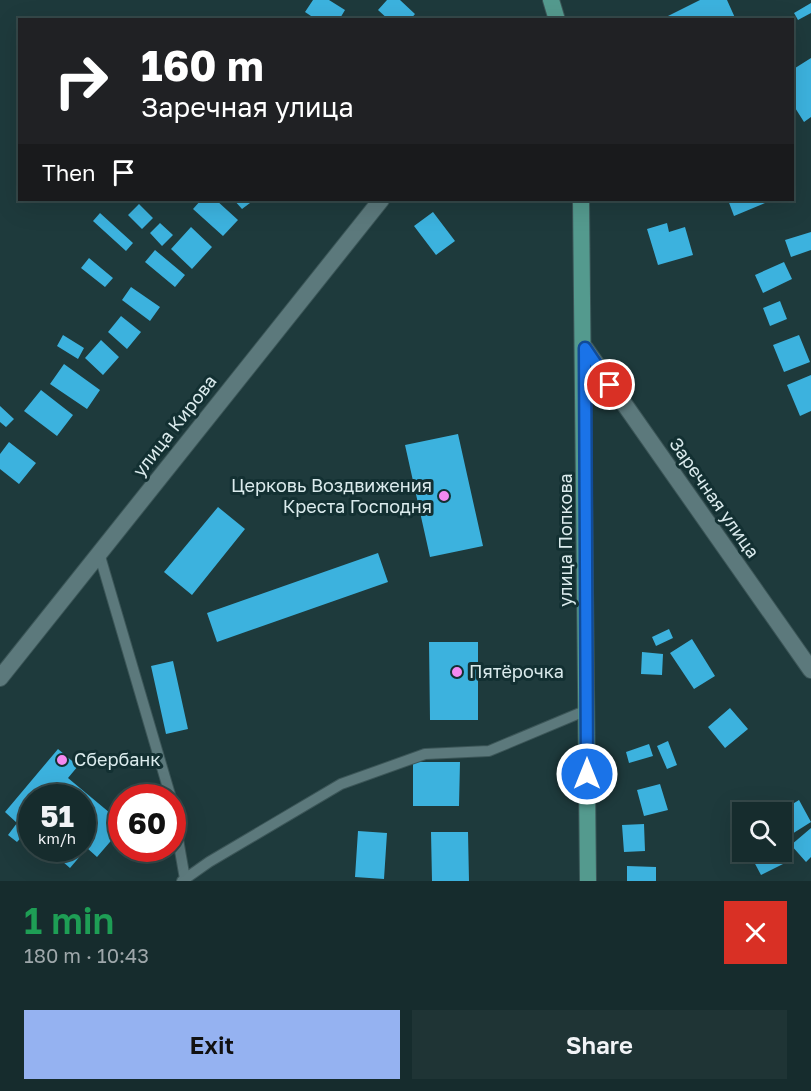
<!DOCTYPE html>
<html lang="en">
<head>
<meta charset="utf-8">
<style>
	body { margin:0; font-family:"Golos Text",sans-serif; background:#1f3435; color:#f1f3f6; height:100vh; display:flex; flex-direction:column; font-size:22px; white-space:nowrap }
	* { box-sizing:border-box; margin:0 }
	p { font-size:20px; color:#9ea7aa }
	.icon { flex:none; width:33px; height:33px; fill:none; stroke:currentColor; stroke-width:2; stroke-linecap:round; stroke-linejoin:round }
	.map { position:relative; height:881px; overflow:hidden }
	.panel { display:flex; flex-direction:column; background:#162c2d; flex:1 }
	.panel>* { flex:none }
	.hud { position:absolute; left:18px; top:18px; width:776px; height:183px; border-radius:0px; box-shadow:0 6px 24px #0002,0 0 0 2px #354849; background:#202124; color:#fff; overflow:hidden }
	.tools { position:absolute; left:732px; top:802px; display:grid; gap:12px }
	.tools a { display:grid; place-items:center; width:60px; height:60px; border-radius:0px; background:#162c2d; box-shadow:0 6px 24px #0002,0 0 0 2px #354849; font-size:30px }
	.speed { position:absolute; left:18px; top:784px; display:flex; gap:12px; font-size:30px; font-weight:700; text-align:center }
	.speed>* { display:grid; place-content:center; width:78px; height:78px; border-radius:50%; background:#162c2d; box-shadow:0 6px 24px #0002,0 0 0 2px #354849; line-height:1 }
	.speed small { font-size:15px; font-weight:400 }
	.speed .limit { border:9px solid #d22; background:#fff; color:#111 }
	.pin { position:absolute; display:grid; place-items:center; width:51px; height:51px; color:#fff; margin:-26px; border:3px solid #fff; border-radius:50%; box-shadow:0 2px 6px #0007 }
	.me { position:absolute; width:66px; margin:-33px; rotate:0deg; stroke-linejoin:round; filter:drop-shadow(0 0 4px #0008) }
	.turn { display:flex; align-items:center; gap:21px; height:126px; padding:0 24px; font-size:27px }
	.turn .icon { width:78px; height:78px; stroke-width:2.5 }
	.turn b { display:block; font-size:42px; line-height:51px }
	.then { display:flex; align-items:center; height:57px; padding:0 24px; background:#0003; gap:12px; font-size:22px }
	.round { display:grid; place-items:center; flex:none; width:63px; height:63px; border-radius:0px; background:#1f3435 }
	.overview { display:flex; align-items:center; justify-content:space-between; height:102px; padding:0 24px }
	h1 { font-size:36px; font-weight:600; line-height:45px; color:#1e9e55 }
	.cta { display:flex; gap:12px; margin-top:auto; padding:12px 24px }
	.cta a { flex:1; height:69px; border-radius:0px; background:#95b2f1; color:#111; font-size:24px; font-weight:600; line-height:69px; text-align:center }
	.cta a+a { background:#1f3435; color:#f1f3f6 }
	.map>svg:first-child { display:block }
	.building { fill:#3cb2de }
	.lines { fill:none; stroke-linecap:round; stroke-linejoin:round }
	.service-casing { stroke:#3c5658; stroke-width:12 }
	.minor-casing { stroke:#3c5658; stroke-width:18 }
	.tertiary-casing { stroke:#3c5658; stroke-width:18 }
	.primary-casing { stroke:#3c5658; stroke-width:18 }
	.service { stroke:#5c797c; stroke-width:10 }
	.minor { stroke:#5c797c; stroke-width:16 }
	.tertiary { stroke:#5c797c; stroke-width:16 }
	.primary { stroke:#549a8e; stroke-width:16 }
	.route-casing { stroke:#114b97; stroke-width:15 }
	.route { stroke:#1a73e8; stroke-width:10 }
	.poi-dot { fill:#f489f0; stroke:#133032; stroke-width:2 }
	.labels { text-anchor:middle; stroke-width:6; stroke-linejoin:round; paint-order:stroke }
	.street-label { font-size:18px; fill:#dbebed; stroke:#133032 }
	.poi-label { font-size:18px; fill:#dbebed; stroke:#133032; text-anchor:start }
</style>
</head>
<body>
<div class="map">
<svg width="811" height="881" viewBox="0 0 811 881">
	<rect width="100%" height="100%" fill="#1e3a3c"/>
	<path class="building" d="M313 0H329L345 10 339 20H317L305 12Z
		M387 0H400L415 14 410 20H389L378 10Z
		M700 0H727L736 20H660Z
		M811 3V13L798 20 794 13Z
		M811 58V117L804 122 792 103V70Z
		M201 200H216L238 220 223 236 193 209Z
		M234 200H254L242 209Z
		M728 200H764L765 203 734 216Z
		M139 204 153 218 142 229 128 215Z
		M433 212 455 241 436 255 414 226Z
		M100 213 133 243 126 251 93 221Z
		M160 223 173 235 162 246 150 233Z
		M667 223 669 232 685 227 693 255 658 265 647 229Z
		M191 227 212 247 192 269 171 249Z
		M811 232V250L791 257 785 240Z
		M155 250 185 275 175 287 145 262Z
		M89 258 113 278 105 287 81 268Z
		M784 262 792 279 763 293 755 275Z
		M131 287 160 307 150 321 122 300Z
		M780 301 787 319 770 326 763 308Z
		M121 316 141 332 127 349 108 332Z
		M63 335 84 348 78 359 57 346Z
		M799 335 810 362 784 372 773 345Z
		M101 340 119 357 103 375 85 358Z
		M64 364 100 390 87 409 50 384Z
		M811 375V411L800 416 787 385Z
		M41 390 73 415 57 436 24 411Z
		M0 406 14 419 6 427 0 422Z
		M458 434 483 546 430 557 405 445Z
		M9 442 36 463 19 484 0 469V454Z
		M218 507 245 529 192 595 164 572Z
		M378 553 388 582 217 642 207 613Z
		M669 629 673 638 656 646 652 637Z
		M692 639 715 676 694 689 670 653Z
		M429 642H478V720H430Z
		M642 652 663 654 662 675 641 674Z
		M173 661 188 729 166 734 151 666Z
		M730 708 748 729 725 748 708 727Z
		M668 741 677 765 667 769 657 746Z
		M649 744 653 756 629 763 626 752Z
		M58 749 78 766 68 778 122 823V828L97 857 87 848 70 868 48 849H82V798H32V835L27 831 17 842 8 835 17 823 5 812Z
		M413 762H460L459 806H413Z
		M660 784 668 810 644 816 637 790Z
		M799 800 811 822 784 839 782 834V813H778Z
		M644 824 645 851 624 852 622 825Z
		M811 828V857L806 862 791 845Z
		M358 831 387 833 384 879 355 877Z
		M431 832H468L469 881H432Z
		M782 846 789 861 761 875 753 860 769 852H782Z
		M627 866 656 867V881H627Z"/>
	<g class="lines">
		<defs>
			<path id="service" d="M99 553 171 798
				M172 805 185 879
				M182 881 209 862 341 784 425 754 489 751 587 710"/>
			<path id="minor" d="M585 348 811 670"/>
			<path id="tertiary" d="M0 678 381 200"/>
			<path id="primary" d="M551 0 557 20
				M581 200 588 881"/>
		</defs>
		<use href="#service" class="service-casing"/>
		<use href="#minor" class="minor-casing"/>
		<use href="#tertiary" class="tertiary-casing"/>
		<use href="#primary" class="primary-casing"/>
		<use href="#service" class="service"/>
		<use href="#minor" class="minor"/>
		<use href="#tertiary" class="tertiary"/>
		<use href="#primary" class="primary"/>
	</g>
	<g class="lines">
		<defs>
			<path id="route" d="M587 774 585 348 610 385"/>
		</defs>
		<use href="#route" class="route-casing"/>
		<use href="#route" class="route"/>
	</g>
	<g class="poi-dot">
		<circle cx="444" cy="496" r="6"/>
		<circle cx="457" cy="672" r="6"/>
		<circle cx="62" cy="760" r="6"/>
	</g>
	<g class="labels">
		<g class="street-label">
			<text transform="translate(175 426) rotate(-52)" y="6">улица Кирова</text>
			<text transform="translate(714 498) rotate(55)" y="6">Заречная улица</text>
			<text transform="translate(566 540) rotate(-90)" y="6">улица Попкова</text>
		</g>
		<g class="poi-label">
			<text x="432" y="492" text-anchor="end">Церковь Воздвижения<tspan x="432" dy="21">Креста Господня</tspan></text>
			<text x="469" y="678">Пятёрочка</text>
			<text x="74" y="766">Сбербанк</text>
		</g>
	</g>
</svg>
<div class="tools">
<a><svg class="icon" aria-label="search" viewBox="0 0 24 24"><circle cx="10" cy="10" r="6"/><path d="M15 15l6 6"/></svg></a>
</div>
<div class="speed"><div>51<small>km/h</small></div><div class="limit">60</div></div>
<div class="pin" style="left:610px;top:385px;background:#d93025"><svg class="icon" aria-label="arrive" viewBox="0 0 24 24"><path d="M6 21V4h12l-3 4 3 4H6"/></svg></div>
<svg class="me" style="left:587px;top:774px" viewBox="-20 -20 40 40"><circle r="17" fill="#1a73e8" stroke="#fff" stroke-width="3"/><path d="M0-11L8 9 0 5-8 9z" fill="#fff"/></svg>
<div class="hud">
<div class="turn"><svg class="icon" aria-label="right" viewBox="0 0 24 24"><path d="M7 20v-9h11M14 6l5 5-5 5"/></svg><div><b>160 m</b>Заречная улица</div></div>
<div class="then">Then<svg class="icon" aria-label="arrive" viewBox="0 0 24 24"><path d="M6 21V4h12l-3 4 3 4H6"/></svg></div>
</div>
</div>
<section class="panel">
<div class="overview"><div><h1>1 min</h1><p>180 m · 10:43</p></div><a class="round" style="background:#d93025;color:#fff"><svg class="icon" aria-label="close" viewBox="0 0 24 24"><path d="M6 6l12 12M18 6L6 18"/></svg></a></div>
<div class="cta"><a>Exit</a><a>Share</a></div>
</section>
</body>
</html>
